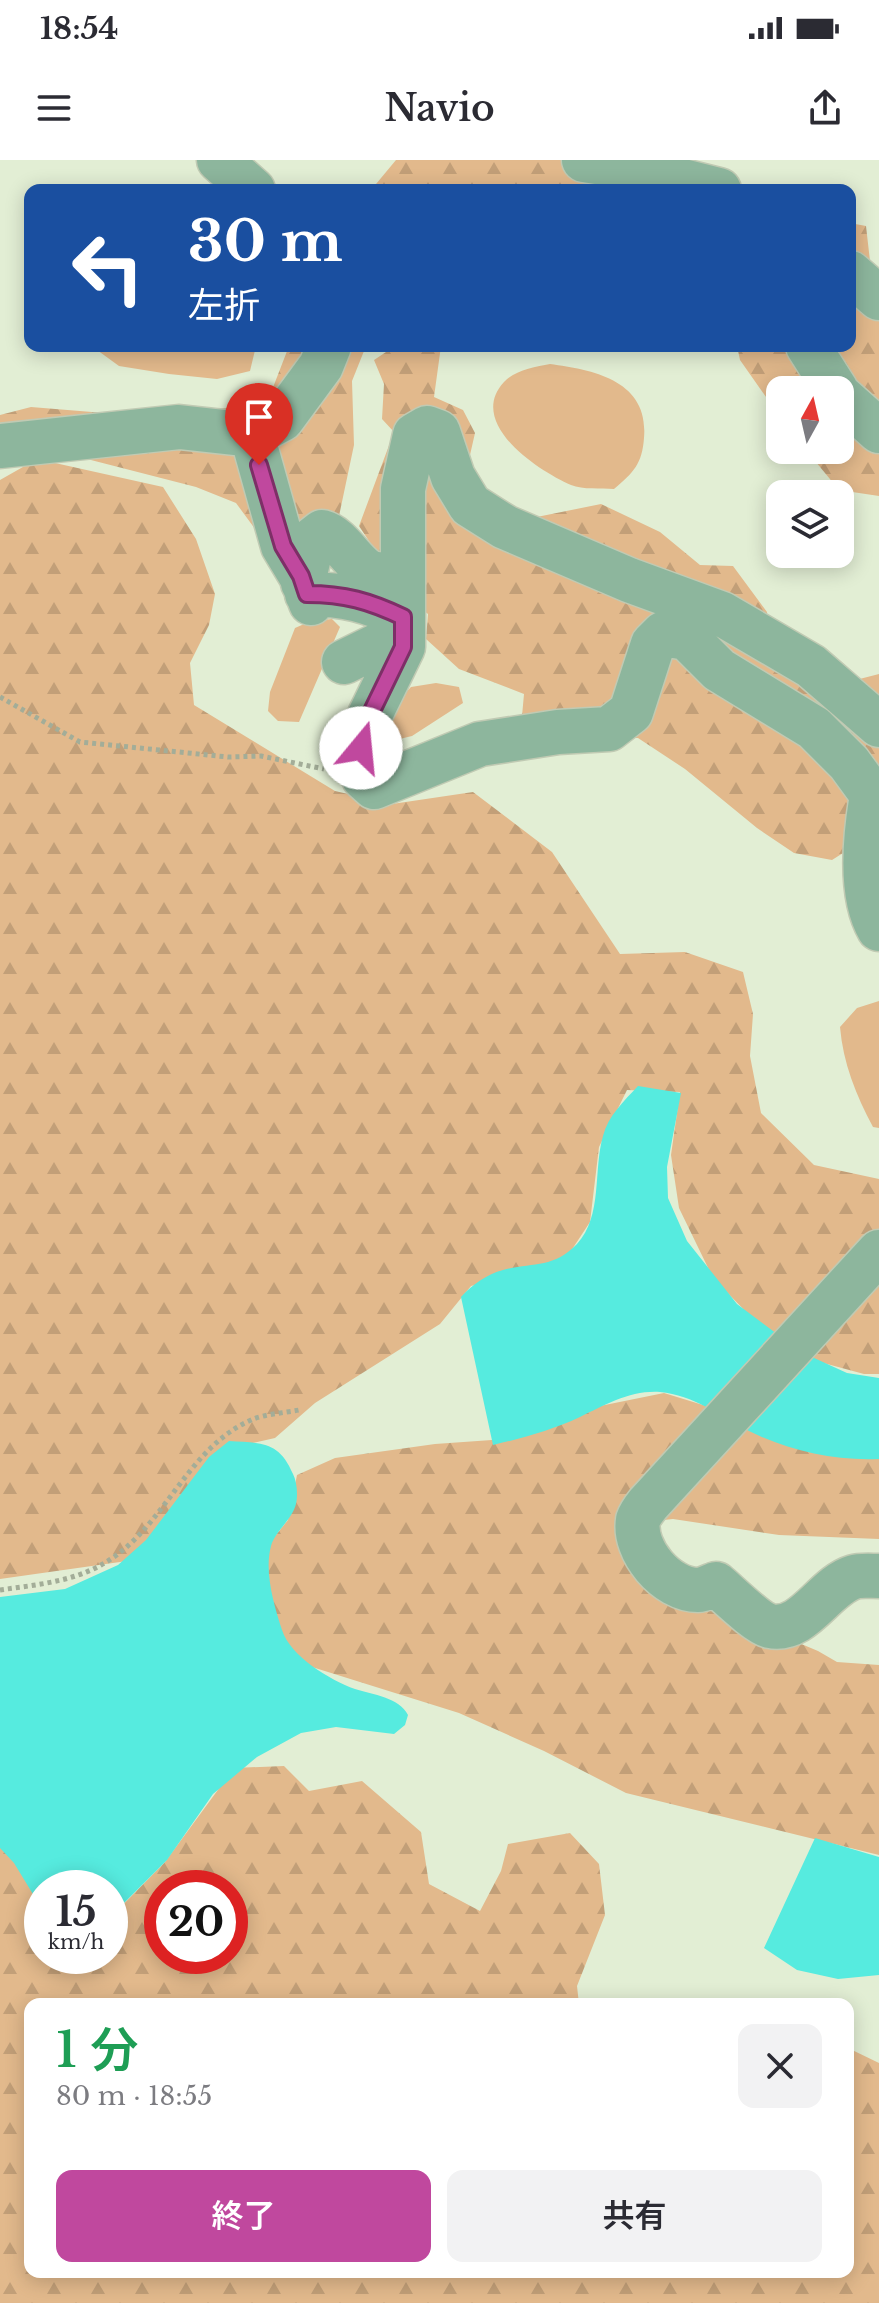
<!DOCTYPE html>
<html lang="ja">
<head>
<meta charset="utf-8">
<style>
	body { margin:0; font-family:"Libre Baskerville","Noto Sans JP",serif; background:#f2f2f3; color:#2b2b33; height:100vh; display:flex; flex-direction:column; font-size:30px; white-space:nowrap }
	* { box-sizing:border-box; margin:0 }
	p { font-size:26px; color:#7c7c81 }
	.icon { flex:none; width:44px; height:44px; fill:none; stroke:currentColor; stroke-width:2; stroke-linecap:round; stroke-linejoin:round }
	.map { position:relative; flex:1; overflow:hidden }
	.sheet { position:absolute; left:24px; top:1838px; width:830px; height:280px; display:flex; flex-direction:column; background:#fff; border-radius:16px; box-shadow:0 4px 20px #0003 }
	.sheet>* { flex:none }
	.top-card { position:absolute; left:24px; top:24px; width:832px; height:168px; border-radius:16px; box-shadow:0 4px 20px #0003; background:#1a4fa0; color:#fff; overflow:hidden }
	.needle { width:52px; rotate:8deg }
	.fabs { position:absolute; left:766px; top:216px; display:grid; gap:16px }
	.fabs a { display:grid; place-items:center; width:88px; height:88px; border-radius:16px; background:#fff; box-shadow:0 4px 20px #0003; font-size:40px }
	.speed { position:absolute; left:24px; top:1710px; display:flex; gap:16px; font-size:40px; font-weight:700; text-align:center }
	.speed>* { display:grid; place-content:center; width:104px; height:104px; border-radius:50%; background:#fff; box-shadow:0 4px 20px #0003; line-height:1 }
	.speed small { font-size:20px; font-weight:400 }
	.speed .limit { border:12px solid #d22; background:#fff; color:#111 }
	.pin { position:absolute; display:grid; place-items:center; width:68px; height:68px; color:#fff; margin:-82px -34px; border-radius:50% 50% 50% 0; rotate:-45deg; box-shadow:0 0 8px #0007 }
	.pin .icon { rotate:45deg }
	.me { position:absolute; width:88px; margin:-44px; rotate:17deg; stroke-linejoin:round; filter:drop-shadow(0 0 6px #0008) }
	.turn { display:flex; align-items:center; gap:28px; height:168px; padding:0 32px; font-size:36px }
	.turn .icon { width:104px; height:104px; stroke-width:2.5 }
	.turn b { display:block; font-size:56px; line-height:68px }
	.round { display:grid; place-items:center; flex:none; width:84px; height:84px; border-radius:16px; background:#f2f2f3 }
	.overview { display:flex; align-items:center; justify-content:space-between; height:136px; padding:0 32px }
	h1 { font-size:48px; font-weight:600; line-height:60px; color:#1e9e55 }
	.cta { display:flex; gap:16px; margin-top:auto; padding:16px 32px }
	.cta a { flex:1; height:92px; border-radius:16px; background:#c0489e; color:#fff; font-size:32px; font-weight:600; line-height:92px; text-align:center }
	.cta a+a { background:#f2f2f3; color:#2b2b33 }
	.status { display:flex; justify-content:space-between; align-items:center; height:56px; padding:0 40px; background:#fff; direction:ltr }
	.status svg { height:22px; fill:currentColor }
	header { display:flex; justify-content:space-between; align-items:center; height:104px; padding:0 32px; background:#fff; font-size:36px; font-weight:600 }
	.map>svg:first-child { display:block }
	.grass { fill:#e2b98c }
	.forest { fill:url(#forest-firs); fill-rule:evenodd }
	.water { fill:#56ebdf }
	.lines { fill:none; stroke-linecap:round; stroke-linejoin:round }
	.minor-casing { stroke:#c0cab3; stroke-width:47 }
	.path { stroke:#a3ad98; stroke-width:5; stroke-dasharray:4 4; stroke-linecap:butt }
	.minor { stroke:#8db69d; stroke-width:44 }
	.route-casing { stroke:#7d2f67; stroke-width:20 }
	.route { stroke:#c0489e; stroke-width:14 }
</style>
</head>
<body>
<div class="status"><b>18:54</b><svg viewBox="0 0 49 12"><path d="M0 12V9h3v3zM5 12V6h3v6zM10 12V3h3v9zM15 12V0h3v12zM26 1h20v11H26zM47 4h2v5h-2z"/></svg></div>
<header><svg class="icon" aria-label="menu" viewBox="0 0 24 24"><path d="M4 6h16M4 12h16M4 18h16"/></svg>Navio<svg class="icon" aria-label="share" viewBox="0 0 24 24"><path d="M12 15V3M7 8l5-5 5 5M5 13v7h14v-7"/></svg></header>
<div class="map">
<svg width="879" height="2143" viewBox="0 0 879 2143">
	<defs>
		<pattern id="forest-firs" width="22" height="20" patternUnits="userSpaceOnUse" patternTransform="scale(2)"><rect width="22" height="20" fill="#e2b98c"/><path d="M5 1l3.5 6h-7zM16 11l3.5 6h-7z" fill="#c29f78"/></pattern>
	</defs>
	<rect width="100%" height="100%" fill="#e2eed4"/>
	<path class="grass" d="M95 186H256L250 211 217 219 169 214 119 206 97 190Z
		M550 204C595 210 649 221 644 278 642 304 634 312 614 329 601 328 583 330 571 325 538 311 466 263 504 222 515 210 535 207 550 204Z
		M332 459 340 467 299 562 278 561 268 551 270 532 295 468 311 461Z
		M436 523 459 527 463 543 412 576 383 583 387 552 411 527Z
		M879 841V968L873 967C856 935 843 903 840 867L857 848Z"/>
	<path class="forest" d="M396 0H629L643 30H371Z
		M850 63 866 66 870 101 879 113V336L839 330 806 290H840V230H780V257L740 200 737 186H850Z
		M289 186H366L352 221 354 285 339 356 272 392 236 343 196 327 87 299 0 306V255L31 247 153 257 267 243Z
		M395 186H441L434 237 463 250 475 273 465 317 517 361 601 344 660 372 700 405 733 406 767 452 771 507 840 524 879 514V703L862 681 832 700 794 693 757 668 685 609 638 578H520L524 534 459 509 426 479 428 454 407 438 359 366 394 272 382 259 384 224 374 200Z
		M37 299 163 327 196 379 215 434 209 465 190 503 194 545 335 631 392 644 473 632 552 692 620 794 685 792 743 812 753 854 750 896 761 953 814 1005 879 1019V1214H864L816 1201 756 1162 713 1118 679 1048 671 995 680 932 627 930 599 987 590 1062 565 1100 471 1126 440 1164 315 1243 275 1278 235 1287 127 1401 0 1419V320Z
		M664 1233 879 1299V1379L779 1375 673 1359 626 1364 670 1440 735 1456 818 1491 837 1502 879 1505V1695L626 1633 544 1591 459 1553 312 1507 280 1480 259 1396 288 1360 297 1315 335 1298 435 1284 506 1279 590 1248Z
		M284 1606 309 1631 362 1621 421 1672 429 1724 480 1751 501 1711 508 1684 570 1673 599 1704 605 1755 577 1826 579 1844H30V2112H848V1888L879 1903V2143H0V1686L18 1700 42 1748V1796H110V1758L165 1702 234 1608ZM162 1728H230V1796H162Z"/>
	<path class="water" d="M638 926 681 933 667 1007 668 1038 687 1081 737 1144 801 1192 847 1213 879 1218V1299C835 1301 789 1291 749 1271 721 1256 693 1235 660 1232 631 1230 605 1245 580 1257 552 1270 523 1278 493 1285L461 1137C472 1125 487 1114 503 1110 532 1102 553 1109 577 1084 603 1056 593 1010 603 976 608 956 624 941 638 926Z
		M229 1281C262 1283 279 1281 293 1314 297 1322 298 1335 296 1344 292 1360 275 1371 271 1386 264 1412 274 1445 282 1470 290 1496 330 1520 355 1529 373 1535 399 1537 408 1555L405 1565 394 1574 336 1567 301 1573 257 1597 213 1634 167 1700 110 1757V1728H42V1749L14 1703 0 1688V1437L65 1429 118 1405 146 1380 209 1297Z
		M815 1678 879 1697V1815L838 1819 797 1810 764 1788Z"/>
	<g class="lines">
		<defs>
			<path id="minor" d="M219 0 253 30
				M584 0 622 6 719 30
				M850 113 879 138
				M808 186 836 230
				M840 236 879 271
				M252 275 283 386 301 416 311 443
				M0 286 179 267 252 275 282 259 321 206 329 186
				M303 423 313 379 322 372C344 378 356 412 377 414 385 415 394 413 402 412
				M307 434C345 434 369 441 403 457
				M344 502 403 473
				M879 565 811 506 722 454 629 420 505 367 470 345 453 317 438 272 427 268 415 275 403 329V487L370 555 361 588 364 618 374 627 480 584 558 572 609 569 631 552 653 484 663 474 687 478 719 510 814 568 849 603 876 640 879 672
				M871 641C865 678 859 735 879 769
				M879 1092 648 1344C644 1349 640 1354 638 1360 633 1390 666 1430 698 1430 703 1430 711 1426 716 1424 728 1434 757 1463 770 1466 804 1473 824 1426 854 1417 861 1415 871 1416 879 1416"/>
		</defs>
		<use href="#minor" class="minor-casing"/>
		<path class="path" d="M0 537 80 582 228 597 261 596 324 609
			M0 1430C34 1425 71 1422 101 1405 164 1371 185 1289 251 1260 264 1254 284 1253 299 1250"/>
		<use href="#minor" class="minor"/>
	</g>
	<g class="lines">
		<defs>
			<path id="route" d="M259 305 283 386 301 416 307 434C345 434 369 441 403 457V487L370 555 361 588"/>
		</defs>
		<use href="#route" class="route-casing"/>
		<use href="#route" class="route"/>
	</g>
</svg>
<div class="fabs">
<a><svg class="needle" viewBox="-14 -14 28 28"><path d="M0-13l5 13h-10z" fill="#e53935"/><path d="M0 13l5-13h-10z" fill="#7c7c81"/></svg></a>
<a><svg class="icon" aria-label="layers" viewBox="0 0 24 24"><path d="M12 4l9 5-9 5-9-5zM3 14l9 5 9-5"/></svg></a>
</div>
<div class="speed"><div>15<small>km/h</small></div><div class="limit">20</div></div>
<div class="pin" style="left:259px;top:305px;background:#d93025"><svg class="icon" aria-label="arrive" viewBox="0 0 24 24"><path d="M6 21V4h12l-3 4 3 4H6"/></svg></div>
<svg class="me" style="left:361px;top:588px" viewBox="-20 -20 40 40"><circle r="19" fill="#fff"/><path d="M0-13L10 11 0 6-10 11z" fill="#c0489e"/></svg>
<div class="top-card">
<div class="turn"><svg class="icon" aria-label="left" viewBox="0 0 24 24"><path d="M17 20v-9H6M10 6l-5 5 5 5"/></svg><div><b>30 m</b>左折</div></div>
</div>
<section class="sheet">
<div class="overview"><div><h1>1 分</h1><p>80 m · 18:55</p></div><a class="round"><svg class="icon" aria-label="close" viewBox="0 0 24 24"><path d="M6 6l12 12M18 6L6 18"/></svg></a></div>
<div class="cta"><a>終了</a><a>共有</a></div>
</section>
</div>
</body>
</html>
